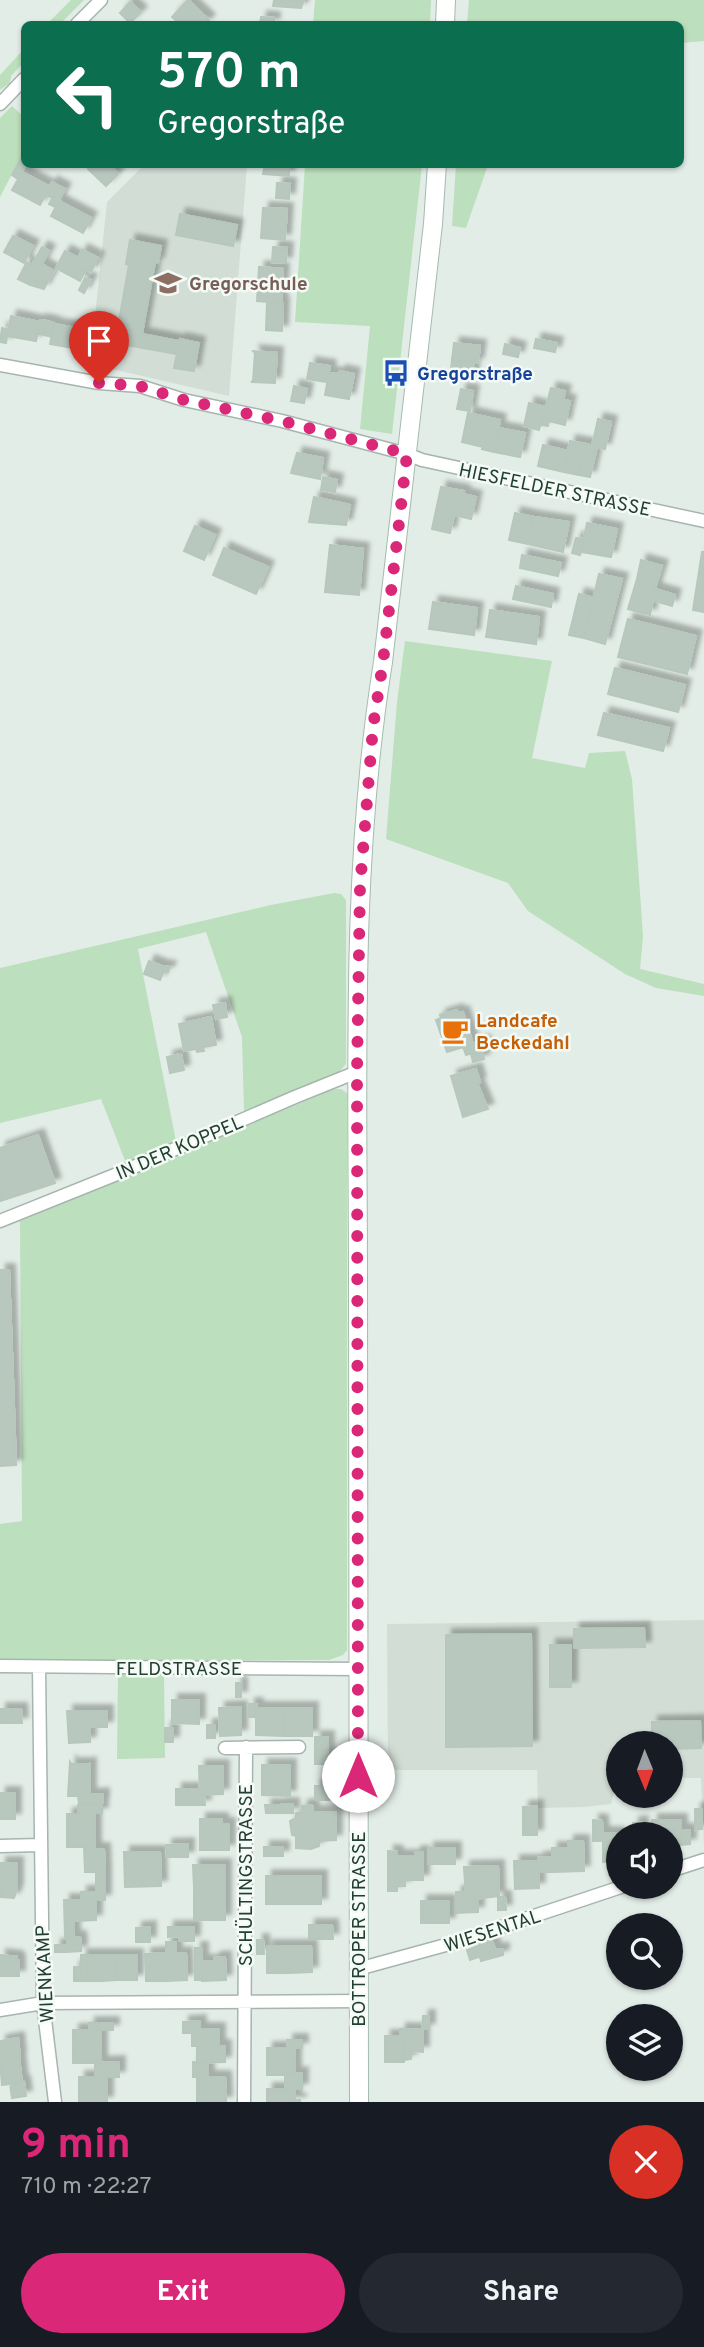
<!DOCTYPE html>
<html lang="en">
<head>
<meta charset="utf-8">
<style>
	body { margin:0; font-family:Overpass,sans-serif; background:#242831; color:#f1f3f6; height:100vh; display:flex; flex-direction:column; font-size:26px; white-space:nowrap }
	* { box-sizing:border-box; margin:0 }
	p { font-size:23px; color:#9ea1a6 }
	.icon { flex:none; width:38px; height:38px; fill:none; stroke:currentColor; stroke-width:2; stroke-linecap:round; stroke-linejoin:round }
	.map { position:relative; height:2102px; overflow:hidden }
	.details { display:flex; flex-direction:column; background:#171b24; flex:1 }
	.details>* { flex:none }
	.hud { position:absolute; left:21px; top:21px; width:663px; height:147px; border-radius:10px; box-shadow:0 2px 5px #0004; background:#0b6e4f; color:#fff; overflow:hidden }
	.needle { width:46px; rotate:179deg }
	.controls { position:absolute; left:606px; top:1731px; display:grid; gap:14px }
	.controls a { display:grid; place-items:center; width:77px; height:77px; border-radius:50%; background:#171b24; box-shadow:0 2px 5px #0004; font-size:35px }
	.pin { position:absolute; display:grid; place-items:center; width:60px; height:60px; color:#fff; margin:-72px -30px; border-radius:50% 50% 50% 0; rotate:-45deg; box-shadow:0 0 7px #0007 }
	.pin .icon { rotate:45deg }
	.me { position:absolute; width:77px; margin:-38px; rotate:0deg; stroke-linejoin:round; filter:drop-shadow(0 0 5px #0008) }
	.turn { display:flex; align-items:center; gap:24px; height:147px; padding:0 21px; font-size:32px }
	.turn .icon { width:91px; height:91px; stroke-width:2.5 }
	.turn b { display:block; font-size:49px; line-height:60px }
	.round { display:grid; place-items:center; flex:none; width:74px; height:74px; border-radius:37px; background:#242831 }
	.head { display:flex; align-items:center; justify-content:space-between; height:119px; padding:0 21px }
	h1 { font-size:42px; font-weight:700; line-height:52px; color:#db2777 }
	.cta { display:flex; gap:14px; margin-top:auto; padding:14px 21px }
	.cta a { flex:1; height:80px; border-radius:42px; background:#db2777; color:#fff; font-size:28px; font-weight:700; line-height:80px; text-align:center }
	.cta a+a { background:#242831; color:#f1f3f6 }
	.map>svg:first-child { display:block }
	.built { fill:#d2ddd5 }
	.green { fill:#bcdfbd }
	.building { fill:#b9c8bf; stroke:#b6c7bc; stroke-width:2; filter:url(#shadow) }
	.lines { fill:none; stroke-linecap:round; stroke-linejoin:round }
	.street-casing { stroke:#a6b5ad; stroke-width:15 }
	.secondary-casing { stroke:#a4bcaf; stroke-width:20 }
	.street { stroke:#fff; stroke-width:12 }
	.secondary { stroke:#fff; stroke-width:18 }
	.route { stroke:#db2777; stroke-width:12; stroke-dasharray:0 21.6 }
	.labels { text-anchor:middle; stroke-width:5; stroke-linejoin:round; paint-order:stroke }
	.education-label { font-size:19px; font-weight:bold; fill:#785e54; stroke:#f4faf6; text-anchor:start }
	.transit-label { font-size:19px; font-weight:bold; fill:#164399; stroke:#f4faf6; text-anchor:start }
	.street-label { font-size:19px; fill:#233f31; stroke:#f4faf6 }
	.food-label { font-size:19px; font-weight:bold; fill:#c56008; stroke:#f4faf6; text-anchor:start }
</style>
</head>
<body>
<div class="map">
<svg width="704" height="2102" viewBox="0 0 704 2102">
	<defs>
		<filter id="shadow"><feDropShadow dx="6" dy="-6" stdDeviation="2" flood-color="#0004"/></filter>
	</defs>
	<rect width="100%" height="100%" fill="#e3ede7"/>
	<path class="built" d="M144 165H247L229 396 90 364 107 202Z
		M704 1620V1848L701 1778H670V1743H618V1775L614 1776V1793L611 1804 583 1807 538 1808 537 1770H388L387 1624Z"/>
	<path class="green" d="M71 0H84L60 24H47Z
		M315 0H431L430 24H313Z
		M469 0H704V41L681 43V24H467Z
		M24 49V62L11 76 10 83 0 90V75Z
		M12 106 24 117V151L0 197V118Z
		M305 165H422L392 434 360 429 370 326 295 322Z
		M456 165H488L466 228 452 226Z
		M405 641 552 661 532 758 585 768 589 753 625 751 632 779 643 936 640 969 704 984V996L656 988 625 974 528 911 508 883 386 839 397 702Z
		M334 893 341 894 346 900V1064L337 1074 244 1111 242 1037 206 932 138 949 176 1141 126 1163 101 1099 0 1123V968L271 905Z
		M334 1089H341L347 1093V1650L343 1655 329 1660 0 1661V1524L22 1521 20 1221Z
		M118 1674H164L165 1758 117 1759Z"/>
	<path class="building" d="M188 0 209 20 205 24H180L172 17Z
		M274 0H304L301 8 273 6Z
		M130 2 141 12 130 23 120 13Z
		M261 17 274 18V24H260Z
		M22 157 26 164 18 179 12 175Z
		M92 164H108L118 174 106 186 88 169Z
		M265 164H289V176L263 174Z
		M22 172 50 187 40 205 12 190Z
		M52 182 59 186 52 198 46 194Z
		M277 183 290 184 289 199 276 198Z
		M59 186 65 189 55 207 49 204Z
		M59 201 91 218 83 233 51 216Z
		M263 208 287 209 285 240 261 238Z
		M180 214 237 225 233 246 176 235Z
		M13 236 33 246 24 263 4 252Z
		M130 240 161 246 158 263 155 262 142 334 179 341 177 354 115 343 129 265 126 264Z
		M42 247 49 251 39 269 32 265Z
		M273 247 287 248 286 263 272 262Z
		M82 250 98 258 91 272 86 269 80 281 56 268 65 251 78 258Z
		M27 262 39 269 30 285 18 279Z
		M42 264 54 271 47 283 41 280 39 284 33 280Z
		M259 267 283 269 281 303 257 301Z
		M85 278 91 280 84 293 79 290Z
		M33 280 39 284 41 280 47 283 44 289 30 285Z
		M267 303H283L282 331 266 330Z
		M11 316 40 322 36 341 7 336Z
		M40 320 47 321 44 335 37 334Z
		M47 321 54 323 52 337 44 335Z
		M54 324 83 329 79 349 50 344Z
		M2 328 8 330 6 343 0 342Z
		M180 339 199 343 194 371 174 368Z
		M536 339 557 343 555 352 534 348Z
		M454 343 480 346 478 363 452 360Z
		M505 344 520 348 518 357 503 354Z
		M252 351 277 353 275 383 251 382 253 381 255 352Z
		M452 360 474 363 472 381 450 379Z
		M310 363 330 366 327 382 307 379Z
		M340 371 354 374 349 399 325 395 329 373 339 374Z
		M294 386 307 389 304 403 291 401Z
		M551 388 565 391 563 400 570 401 565 425 549 421 548 426 541 425Z
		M461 389 473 391 470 411 457 409Z
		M529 403 545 407 539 430 524 426Z
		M468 413 500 420 494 452 482 449 483 447 462 442Z
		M598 419 611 422 605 449 592 446Z
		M499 428 525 433 520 457 494 452Z
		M570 441 586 444 579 475 564 472Z
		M586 444 597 447 590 477 579 475Z
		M543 445 568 451 564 472 538 466Z
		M297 453 323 458 320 479 291 473Z
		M323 477 337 480 335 492 321 490Z
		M441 487 464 491 463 494 476 497 471 519 454 515 450 533 432 529Z
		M314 497 350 505 346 525 309 522Z
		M515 513 534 517 528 544 509 540Z
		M534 517 569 522 563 552 528 544Z
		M587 523 617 529 611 557 581 552Z
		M195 526 215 535 204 560 184 551Z
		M576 538 584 539 580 555 572 553Z
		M330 545 363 549 359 595 325 592Z
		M224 548 268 567 256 594 213 575Z
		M702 552H704V612L693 610Z
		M522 555 561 563 558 576 520 568Z
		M641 560 662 566 656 585 637 579Z
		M599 574 622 579 605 644 584 638Z
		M637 579 656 585 650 615 628 609Z
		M516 586 553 594 551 607 513 599Z
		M655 589 675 595 672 606 652 600Z
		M579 594 594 598 584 638 569 635Z
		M433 602 477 608 474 635 429 629Z
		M490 610 539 617 536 644 486 637Z
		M628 619 696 636 687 674 618 657Z
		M615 668 685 685 678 712 608 694Z
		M604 713 669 728 663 751 598 735Z
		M149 961 162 966 170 967 168 972 164 971 160 980 144 974Z
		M225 1003 227 1017 216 1019 213 1005Z
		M457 1010 458 1013 463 1012 473 1044 447 1052 436 1020 441 1018 440 1015Z
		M211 1017 216 1045 203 1047 204 1051 197 1052 196 1049 184 1051 179 1024Z
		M484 1041 486 1048 466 1055 463 1047Z
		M482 1051 484 1059 473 1062 471 1054Z
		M181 1054 184 1070 170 1073 167 1057Z
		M476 1069 480 1082 477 1083 488 1109 463 1117 451 1076Z
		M38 1135 55 1183 0 1201V1148Z
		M0 1270H9L13 1377 0 1378Z
		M13 1377 16 1465 0 1466V1378Z
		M644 1628 645 1647 574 1648V1629Z
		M531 1634 532 1746 446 1747V1635Z
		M550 1645H571V1687H550Z
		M236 1683H241V1697H236Z
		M172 1700H199V1724L172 1723Z
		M249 1704H257L256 1717H249Z
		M241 1707V1735L220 1736 219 1708Z
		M256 1708H284V1736L256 1735Z
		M284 1708H312V1736H284Z
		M0 1709H21L22 1723H0Z
		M67 1711H107V1727H90V1742L69 1743Z
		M700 1721 701 1748 670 1749V1743H652V1722Z
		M207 1725H215V1738H207Z
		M165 1728H173V1742H165Z
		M315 1737H328V1750L315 1751Z
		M321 1750 322 1764H315V1751Z
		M321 1750H328V1764H322Z
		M70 1762 71 1764H90V1762V1795L68 1796Z
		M262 1765H290V1796L262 1795Z
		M199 1766H223V1794L200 1795Z
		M315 1786H322V1800H315Z
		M322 1786H329V1800H322Z
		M176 1789H200V1795H204L205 1805H176Z
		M0 1793H15V1819H0Z
		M103 1794V1803L79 1804 78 1796Z
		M102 1804V1813H78V1805Z
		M281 1804H293V1813H281Z
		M265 1805H281V1813H266Z
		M312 1805 313 1812H336V1840L319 1841V1846L311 1849 296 1848V1836L292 1835 290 1821 296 1818V1813H301L302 1806Z
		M537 1806V1821H523V1807Z
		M695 1809H702V1829L695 1830Z
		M95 1813V1847H67V1814Z
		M200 1819H222V1824H229V1850H200Z
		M593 1820 602 1821 603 1841H593Z
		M652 1820H681V1845H670V1834H652Z
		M523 1821H537V1835H523Z
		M642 1822V1834H633V1823Z
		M681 1830H690V1844L681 1845Z
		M603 1833H618V1861L603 1862Z
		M568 1841H583L584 1871 552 1872V1848H568Z
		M188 1844V1857H167L166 1845Z
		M84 1847 104 1849 105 1872H85Z
		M264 1847H283V1856H264Z
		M428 1848H455V1864H428Z
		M388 1851 397 1852V1856H406L405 1886H397V1891H388Z
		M124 1852H160L161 1886 125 1887Z
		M415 1852H423V1880H406V1856H415Z
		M552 1857V1872H538V1858Z
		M514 1861H538L539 1888 515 1889Z
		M0 1863H17V1889L14 1898 1 1897Z
		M193 1865H225V1887L194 1888Z
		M498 1866 499 1896 466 1900 464 1867Z
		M96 1872H105V1891H96Z
		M266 1876H321V1904H266Z
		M225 1887V1920H194V1888Z
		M81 1892H105V1900H81Z
		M456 1892H464L466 1900H478V1912L456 1913Z
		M498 1897H505L506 1910H498Z
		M64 1900H96V1920L74 1921V1936L65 1937Z
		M421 1901H449V1923H421Z
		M309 1925H332L333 1939H309Z
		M150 1927V1942H136V1928Z
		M168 1927H194V1941H179V1936L168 1937Z
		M80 1937 81 1945H67V1938Z
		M257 1940H263L264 1954H257Z
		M492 1941 496 1951 470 1960 467 1950Z
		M166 1942H176V1954L186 1953 187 1980 166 1981Z
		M55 1945H67V1952H55Z
		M67 1945H81V1951L67 1952Z
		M267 1946H288L289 1973H267Z
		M288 1946H311L312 1972 289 1973Z
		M195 1948H202V1980H195Z
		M499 1949H503V1955L481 1961 480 1957Z
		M166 1953V1981H146L145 1954Z
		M0 1955 17 1957V1960H19V1976H0Z
		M81 1955H87V1981H81Z
		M87 1955H102V1981H87Z
		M102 1955H116V1980L102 1981Z
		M116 1955H130V1980H116Z
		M130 1955H137V1980H130Z
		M225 1957 226 1980 202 1981V1961H214V1958Z
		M74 1967H81V1981H74Z
		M423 2016H429V2029H422Z
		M200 2021V2029H192V2033H183V2022Z
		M89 2023H113V2030H89Z
		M192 2029H219V2046H192Z
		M400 2029 423 2030V2052L411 2051V2059L404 2060V2036H400Z
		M73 2030H101V2046H73Z
		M385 2036H404V2062H385Z
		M18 2038 20 2057 0 2061V2041Z
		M287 2040H302V2048H288Z
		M73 2046H101V2063H73Z
		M197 2046H225V2062L197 2063Z
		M267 2048H295V2075H267Z
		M19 2057 22 2083 2 2085 0 2061Z
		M119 2062V2070H95V2063Z
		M193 2062 208 2063V2069H193Z
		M193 2069H208V2077H193Z
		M95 2070H119V2077H95Z
		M302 2073V2081L285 2082V2075Z
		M79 2077H107V2093H79Z
		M197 2077H225L226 2093H197Z
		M302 2081V2089H285V2082Z
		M24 2082 26 2096 12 2098 10 2084Z
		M267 2089H295V2100H300V2102H267Z
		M79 2093H107V2102H79Z
		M197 2093H226V2102H197Z"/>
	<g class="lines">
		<defs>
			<path id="street" d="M77 24 101 0
				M0 104 24 79
				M0 365 99 383 140 386 184 400 282 421 407 454 422 460 704 521
				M0 1221 122 1172 295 1097 357 1072
				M0 1666 358 1669
				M39 1667 43 2003 55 2102
				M225 1748 299 1747
				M0 1846 40 1845
				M670 1871 704 1860
				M358 1969 453 1943 624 1886
				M0 2010 43 2003 358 2001
				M244 2102 246 1747"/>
			<path id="secondary" d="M445 24 446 0
				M359 2102C357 1829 358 1556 358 1284 358 1076 350 867 383 662L433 224 437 164"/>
		</defs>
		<use href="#street" class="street-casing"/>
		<use href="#secondary" class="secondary-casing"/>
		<use href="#street" class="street"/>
		<use href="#secondary" class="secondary"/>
	</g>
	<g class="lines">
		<path class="route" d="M99 383 140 386 184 400 282 421 407 454 383 662 373 727 360 887 357 1072 358 1776"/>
	</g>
	<defs>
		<symbol id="school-bare" viewBox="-9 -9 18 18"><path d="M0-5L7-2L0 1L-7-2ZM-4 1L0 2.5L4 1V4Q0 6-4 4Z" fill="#8d6e63" stroke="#f4faf6" stroke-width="2.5" paint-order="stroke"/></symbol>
		<symbol id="bus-bare" viewBox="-9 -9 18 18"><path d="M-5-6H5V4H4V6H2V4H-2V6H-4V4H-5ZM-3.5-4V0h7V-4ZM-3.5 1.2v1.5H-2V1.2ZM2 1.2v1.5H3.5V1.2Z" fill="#1a4fb4" stroke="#f4faf6" stroke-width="2.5" paint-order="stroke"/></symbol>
		<symbol id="cafe-bare" viewBox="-9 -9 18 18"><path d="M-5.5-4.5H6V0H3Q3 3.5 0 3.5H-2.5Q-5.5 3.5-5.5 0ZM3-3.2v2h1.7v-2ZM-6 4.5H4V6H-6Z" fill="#e8710a" stroke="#f4faf6" stroke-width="2.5" paint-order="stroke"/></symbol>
	</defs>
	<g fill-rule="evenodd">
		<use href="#school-bare" x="149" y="264" width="38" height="38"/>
		<use href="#bus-bare" x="377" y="354" width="38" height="38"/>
		<use href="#cafe-bare" x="436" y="1012" width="38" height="38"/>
	</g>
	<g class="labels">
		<g class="education-label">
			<text x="189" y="290">Gregorschule</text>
		</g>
		<g class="transit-label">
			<text x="417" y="380">Gregorstraße</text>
		</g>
		<g class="street-label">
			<text transform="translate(555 489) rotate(12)" y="7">HIESFELDER STRASSE</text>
			<text transform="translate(179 1147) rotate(-23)" y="7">IN DER KOPPEL</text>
			<text x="179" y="1675">FELDSTRASSE</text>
			<text transform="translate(245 1875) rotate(-90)" y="7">SCHÜLTINGSTRASSE</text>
			<text transform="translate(358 1929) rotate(-90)" y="7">BOTTROPER STRASSE</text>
			<text transform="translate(492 1930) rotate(-18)" y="7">WIESENTAL</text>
			<text transform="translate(44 1974) rotate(-93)" y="7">WIENKAMP</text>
		</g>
		<g class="food-label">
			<text x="476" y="1027">Landcafe<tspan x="476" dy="22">Beckedahl</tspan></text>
		</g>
	</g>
</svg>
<div class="controls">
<a><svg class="needle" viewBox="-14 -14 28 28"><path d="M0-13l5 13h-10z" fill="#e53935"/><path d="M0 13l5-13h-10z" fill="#9ea1a6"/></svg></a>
<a><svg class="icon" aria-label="sound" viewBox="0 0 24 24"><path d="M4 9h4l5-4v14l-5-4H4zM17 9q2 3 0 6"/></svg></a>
<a><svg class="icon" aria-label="search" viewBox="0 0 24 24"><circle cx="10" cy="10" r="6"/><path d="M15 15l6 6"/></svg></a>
<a><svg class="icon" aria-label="layers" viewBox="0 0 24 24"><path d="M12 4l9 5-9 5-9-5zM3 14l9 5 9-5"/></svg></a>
</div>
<div class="pin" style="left:99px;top:383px;background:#d93025"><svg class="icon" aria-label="arrive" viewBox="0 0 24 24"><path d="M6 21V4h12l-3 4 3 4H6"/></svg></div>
<svg class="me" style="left:358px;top:1776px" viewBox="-20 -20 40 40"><circle r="19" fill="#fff"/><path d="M0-13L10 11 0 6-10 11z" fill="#db2777"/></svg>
<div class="hud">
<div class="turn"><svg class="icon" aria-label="left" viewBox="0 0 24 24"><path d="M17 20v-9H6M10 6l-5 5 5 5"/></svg><div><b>570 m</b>Gregorstraße</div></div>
</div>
</div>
<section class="details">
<div class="head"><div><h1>9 min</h1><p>710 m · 22:27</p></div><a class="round" style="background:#d93025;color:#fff"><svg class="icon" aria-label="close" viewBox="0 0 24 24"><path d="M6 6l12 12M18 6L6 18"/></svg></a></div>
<div class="cta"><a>Exit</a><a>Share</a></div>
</section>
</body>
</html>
